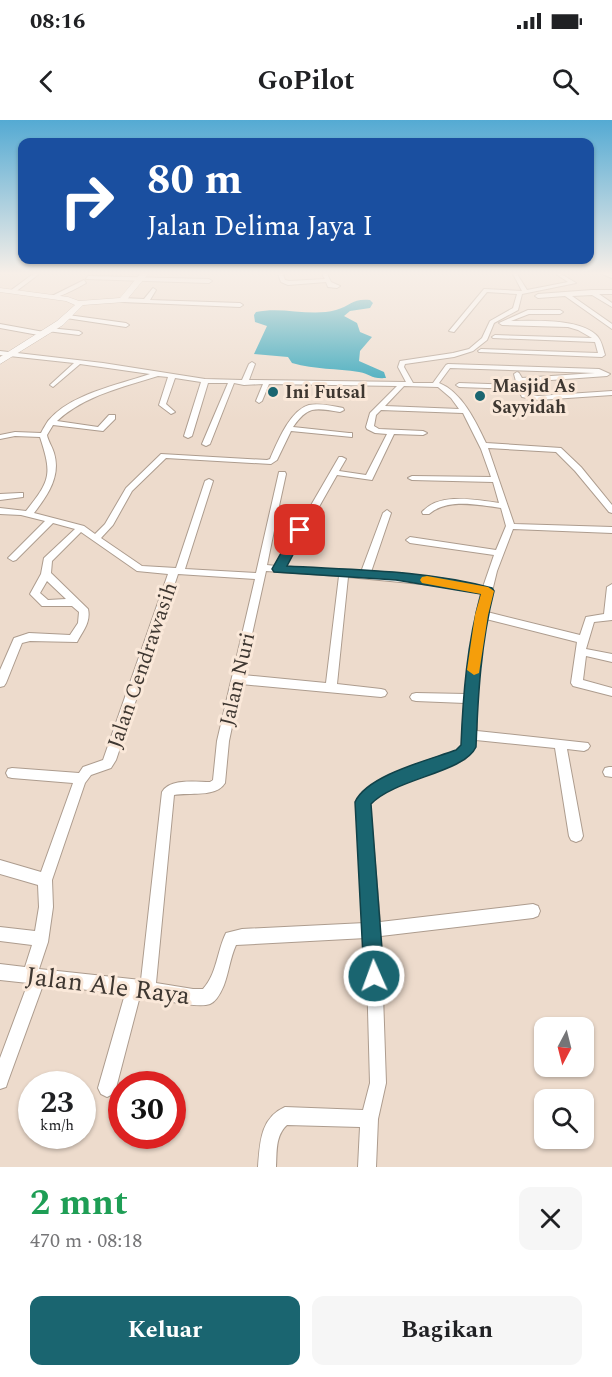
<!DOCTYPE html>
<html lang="id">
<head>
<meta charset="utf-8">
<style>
	body { margin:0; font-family:Spectral,serif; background:#f6f6f6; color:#202124; height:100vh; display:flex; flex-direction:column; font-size:22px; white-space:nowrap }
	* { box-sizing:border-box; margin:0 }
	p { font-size:20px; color:#757577 }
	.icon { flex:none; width:33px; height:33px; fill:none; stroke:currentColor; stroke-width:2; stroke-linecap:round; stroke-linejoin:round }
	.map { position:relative; height:1047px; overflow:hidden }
	.details { display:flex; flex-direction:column; background:#fff; flex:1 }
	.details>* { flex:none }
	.hud { position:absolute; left:18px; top:18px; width:576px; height:126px; border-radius:12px; box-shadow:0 2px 4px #0004; background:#1a4fa0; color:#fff; overflow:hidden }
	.needle { width:39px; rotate:187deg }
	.buttons { position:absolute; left:534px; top:897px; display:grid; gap:12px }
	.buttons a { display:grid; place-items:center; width:60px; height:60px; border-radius:12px; background:#fff; box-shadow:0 2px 4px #0004; font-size:30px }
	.speed { position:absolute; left:18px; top:951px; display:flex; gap:12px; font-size:30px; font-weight:700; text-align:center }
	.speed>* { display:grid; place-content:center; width:78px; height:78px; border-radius:50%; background:#fff; box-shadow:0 2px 4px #0004; line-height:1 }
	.speed small { font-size:15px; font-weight:400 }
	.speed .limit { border:9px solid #d22; background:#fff; color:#111 }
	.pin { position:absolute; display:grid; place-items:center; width:51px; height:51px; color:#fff; margin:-26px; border-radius:12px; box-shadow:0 3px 9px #0006 }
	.me { position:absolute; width:66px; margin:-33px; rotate:358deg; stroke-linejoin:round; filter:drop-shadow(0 0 4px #0008) }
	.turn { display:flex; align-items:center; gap:21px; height:126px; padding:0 30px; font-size:27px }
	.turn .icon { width:78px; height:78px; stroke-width:2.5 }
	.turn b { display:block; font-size:42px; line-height:51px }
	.round { display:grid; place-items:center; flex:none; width:63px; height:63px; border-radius:12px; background:#f6f6f6 }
	.headline { display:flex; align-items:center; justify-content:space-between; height:102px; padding:0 30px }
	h1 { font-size:36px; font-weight:700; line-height:45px; color:#1e9e55 }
	.action { display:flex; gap:12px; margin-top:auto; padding:12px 30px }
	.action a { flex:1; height:69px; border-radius:12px; background:#1a6570; color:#fff; font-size:24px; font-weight:700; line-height:69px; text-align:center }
	.action a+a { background:#f6f6f6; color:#202124 }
	.status { display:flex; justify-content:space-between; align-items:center; height:42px; padding:0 30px; background:#fff; direction:ltr }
	.status svg { height:16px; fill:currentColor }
	header { display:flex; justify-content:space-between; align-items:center; height:78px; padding:0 30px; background:#fff; font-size:27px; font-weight:700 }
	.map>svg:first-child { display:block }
	.green { fill:#b5d5a0 }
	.water { fill:#179bb4 }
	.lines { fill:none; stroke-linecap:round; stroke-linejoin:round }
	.street-casing { stroke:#ad9c8e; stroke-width:2 }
	.secondary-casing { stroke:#ad9c8e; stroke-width:1 }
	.street { fill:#fff; fill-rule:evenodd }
	.secondary { fill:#fff; fill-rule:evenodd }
	.route { fill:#1a6570; stroke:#114249; stroke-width:1.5 }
	.slow { fill:#f59e0b }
	.poi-dot { fill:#1a6570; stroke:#fae8d9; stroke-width:2 }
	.labels { text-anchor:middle; stroke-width:6; stroke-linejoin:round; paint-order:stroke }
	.far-poi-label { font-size:18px; font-weight:bold; fill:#3e3731; stroke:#fae8d9; text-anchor:start }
	.street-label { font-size:21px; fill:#3e3731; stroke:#fae8d9 }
	.near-street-label { font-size:26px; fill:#3e3731; stroke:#fae8d9 }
</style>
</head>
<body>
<div class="status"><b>08:16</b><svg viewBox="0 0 49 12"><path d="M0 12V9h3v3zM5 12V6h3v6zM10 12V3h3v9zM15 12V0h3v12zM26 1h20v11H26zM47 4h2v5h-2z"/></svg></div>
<header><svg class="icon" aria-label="back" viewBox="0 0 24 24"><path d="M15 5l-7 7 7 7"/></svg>GoPilot<svg class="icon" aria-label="search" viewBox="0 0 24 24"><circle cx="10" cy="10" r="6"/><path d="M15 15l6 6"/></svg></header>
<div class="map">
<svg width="612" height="1047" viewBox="0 0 612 1047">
	<rect width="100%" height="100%" fill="#eddbcc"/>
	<path class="green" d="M281 389 300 391 294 410 274 407Z"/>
	<path class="water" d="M370 180 373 183 370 188 350 191 344 196 357 203 360 212 372 217 360 231 359 241 384 252 386 258C370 259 371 254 359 252 336 248 316 250 292 243L288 237 254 234 267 206 255 202 254 195 256 192C282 186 310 197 336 190 350 186 353 178 370 180Z"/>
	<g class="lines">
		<defs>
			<path id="street" d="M33 154H39L14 173H10V171Z
				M278 154H283L285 160 289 161 325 159 322 154H327L331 162 340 166 337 168 328 167 326 162 288 165 281 162Z
				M513 154H517L527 170 568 162 556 154H561L576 163 522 174 518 190 494 203 487 220 473 231 454 237 405 244 404 247 413 263H433L446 245 448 244 599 249 610 254 607 256 523 262 527 274 538 276 612 271V275L538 280 522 277 518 269 459 267 456 265 459 263 517 265 514 254 517 252 519 253 522 258 595 253 450 248 439 263C462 272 476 302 486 323L561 328 581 347 612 385V393L609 392 575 351 556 332 488 328 514 404 612 407V413L513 409 497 451 487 492 580 515 586 497 604 494 607 467 612 464V500L594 502 586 529 612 534V542L586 536 583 560 612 568V576L573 566 571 563 577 522 486 499 477 569V611L588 623 590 626 588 629 584 631 567 629 583 716 581 720 576 722 571 720 569 716 555 628 476 620 471 633 465 639C435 654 393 658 370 684L380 802 533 784 538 786 540 791 538 796 533 798 381 816 386 963 378 999 376 1047H358L360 1007 287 1005C275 1016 277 1032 276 1047H258C260 1023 260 998 285 987L363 990 370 963 366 818 236 825C230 838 229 852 224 865 221 872 217 881 210 884 197 889 156 878 140 876L116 968 113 974 107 977 101 974 98 968 125 874 43 865 8 961 6 967 0 969V938L28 863 0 860V844L25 847 32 825 0 821V807L35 811 39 787 38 765 0 754V740L41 752 73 663 12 658 8 657 6 653 8 649 12 648 79 653 83 647 103 640 168 454 137 451 81 412 52 441 51 453 88 489C91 502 83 511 77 522L30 521 22 523 6 563 4 566 0 567V550L14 518 29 513 70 515 78 503 79 492 72 486H42L30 474 41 454 44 438 75 409 53 403 16 440 13 441 8 438 45 401 21 395 0 394V388L26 391C51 360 52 354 40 317L15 316 0 319V315L15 312 41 313C43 309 46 304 48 301 70 274 118 265 150 254L80 244 53 267 50 265 51 264 74 243 0 235V231L103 243 205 259 242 260 249 244 252 242 255 244 249 260 406 262 398 247 400 241 453 233 469 229 482 218 490 201 513 188 517 174 487 172 454 212 449 211 484 169 522 171ZM158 256 168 257 159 285 171 294 175 292 166 284 175 258 201 262 184 316 188 318 192 316 208 263H228L202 324 206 326 210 324 234 263 244 265 263 264 256 281 259 283 262 281 269 264 397 266 370 293 366 307 367 309 375 313 387 314 366 355 339 351 346 339 342 337H339L310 387 279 386 286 354 285 352H279L256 453 185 449 213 361 209 359 205 361 176 448 142 446 101 418 113 405 132 371 166 338 271 344 277 340 291 311 352 317V313H349L293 307C308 285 316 288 340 292L344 290 343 288C332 286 320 283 309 285 290 290 277 323 270 339L267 340 161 334 126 368 105 404 95 414 84 406 34 393C48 375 61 356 54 333 52 326 48 321 47 315L53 305 103 311 115 299V295H109L98 307 57 301C85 275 124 267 158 256ZM404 266 438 267 451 278 459 289 385 286ZM381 290 463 293 481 329 491 357 412 356 408 358 412 360 493 362 499 383C475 380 440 372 422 392L423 394H429C448 378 478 385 501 388L506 406 496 430 410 417 406 420 410 423 494 435 483 467 432 458 371 452 391 393 387 390 383 393 361 452 285 447 337 355 372 360 394 314 423 315 427 313 423 311 379 309 374 306 376 295ZM278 391 307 392 276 446 267 445ZM266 451 339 456 326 563 243 555ZM178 454 255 459 217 621 213 660 210 662C195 662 170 658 162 672L141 860 39 849 48 822 53 787 52 760 85 663 91 655 111 648 116 640ZM348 457 432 465 481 473 476 494 466 574 416 573 412 574 410 577 412 580 416 581 465 583C465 594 468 616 463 625 458 633 447 636 439 639 414 648 369 657 357 682L365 803 242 809 226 813C217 831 217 854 203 869H193L156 863 174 675C189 672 216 678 225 663L229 621 241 564 381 577 385 576 387 573 385 570 381 569 337 564ZM47 461 66 479 48 480 40 473Z
				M603 154H612V158L604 155Z
				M88 156 209 159 212 161 209 163 86 159Z
				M84 160 86 163C77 168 59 179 50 177Z
				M153 168 156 170 150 180 240 183 243 185 240 187 122 182 119 180 122 178 144 179Z
				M592 170H612V174H599L612 183V187L592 175 572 176 612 204V209L565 176 538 178 535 176 538 174Z
				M528 190H560L563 192 560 194H529L511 201C534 201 582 198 598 217 602 222 603 229 605 235L602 237 479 232 478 231 481 229 598 233 595 222 493 218 492 217 495 215 592 218 578 210 568 207 502 205 499 203Z
				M68 195 126 203 129 205 126 207 66 198 65 197Z
				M0 204 44 212 47 214 44 216 0 208Z
				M49 208 79 211 82 213 79 215 47 211 46 210Z
				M20 373H23V377L0 380V374Z
				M609 647H612V657L605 656 603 652 605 648Z"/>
			<path id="secondary" d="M140 154H148L125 182 83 185 63 205 0 244V237L57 201 75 185 66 181 0 172V168L68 177 79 181 120 178Z"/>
		</defs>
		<use href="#street" class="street-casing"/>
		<use href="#secondary" class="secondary-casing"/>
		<use href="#street" class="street"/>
		<use href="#secondary" class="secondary"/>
	</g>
	<linearGradient id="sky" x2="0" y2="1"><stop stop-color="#54aad3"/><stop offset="0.51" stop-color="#f7efe8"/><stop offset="1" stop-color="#f7efe8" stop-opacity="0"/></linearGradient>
	<rect width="612" height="300" fill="url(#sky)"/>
	<path class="route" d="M300 407 306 410 287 446C355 450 426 450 492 468L494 471C481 522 478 575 476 627 464 653 396 658 371 684L384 856 381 863 374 866 367 863 364 856 355 682C367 655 429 640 456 630L461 625C463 575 467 523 481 474L396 460 274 452 272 449 294 410Z"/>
	<path class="slow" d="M427 456 488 467 494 471 488 495 479 553 474 555 467 550 475 495 481 474 422 463 420 460 422 457Z"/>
	<g class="poi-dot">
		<circle cx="273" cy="272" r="6"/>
		<circle cx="480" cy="276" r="6"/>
	</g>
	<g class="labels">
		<g class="far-poi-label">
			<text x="492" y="272">Masjid As<tspan x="492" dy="21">Sayyidah</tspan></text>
			<text x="285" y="278">Ini Futsal</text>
		</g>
		<g class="street-label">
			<text transform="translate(142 545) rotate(-71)" y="7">Jalan Cendrawasih</text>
			<text transform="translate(237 559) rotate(-77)" y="7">Jalan Nuri</text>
		</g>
		<g class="near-street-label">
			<text transform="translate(108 865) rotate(7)" y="9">Jalan Ale Raya</text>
		</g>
	</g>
</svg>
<div class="buttons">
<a><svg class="needle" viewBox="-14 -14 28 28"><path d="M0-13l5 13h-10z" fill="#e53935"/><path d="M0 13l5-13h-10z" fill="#757577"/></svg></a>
<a><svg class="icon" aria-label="search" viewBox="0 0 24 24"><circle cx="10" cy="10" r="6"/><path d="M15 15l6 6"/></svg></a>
</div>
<div class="speed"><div>23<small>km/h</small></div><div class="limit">30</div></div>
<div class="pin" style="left:300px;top:410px;background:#d93025"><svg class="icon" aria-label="arrive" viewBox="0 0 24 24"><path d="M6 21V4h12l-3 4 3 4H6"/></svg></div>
<svg class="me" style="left:374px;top:856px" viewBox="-20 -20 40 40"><circle r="17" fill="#1a6570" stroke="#fff" stroke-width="3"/><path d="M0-11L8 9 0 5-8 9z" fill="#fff"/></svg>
<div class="hud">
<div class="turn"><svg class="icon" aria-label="right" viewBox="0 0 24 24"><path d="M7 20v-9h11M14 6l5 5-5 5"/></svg><div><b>80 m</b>Jalan Delima Jaya I</div></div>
</div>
</div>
<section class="details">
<div class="headline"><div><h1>2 mnt</h1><p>470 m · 08:18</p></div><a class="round"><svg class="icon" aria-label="close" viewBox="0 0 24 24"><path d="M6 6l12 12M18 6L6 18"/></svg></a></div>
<div class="action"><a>Keluar</a><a>Bagikan</a></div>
</section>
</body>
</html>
